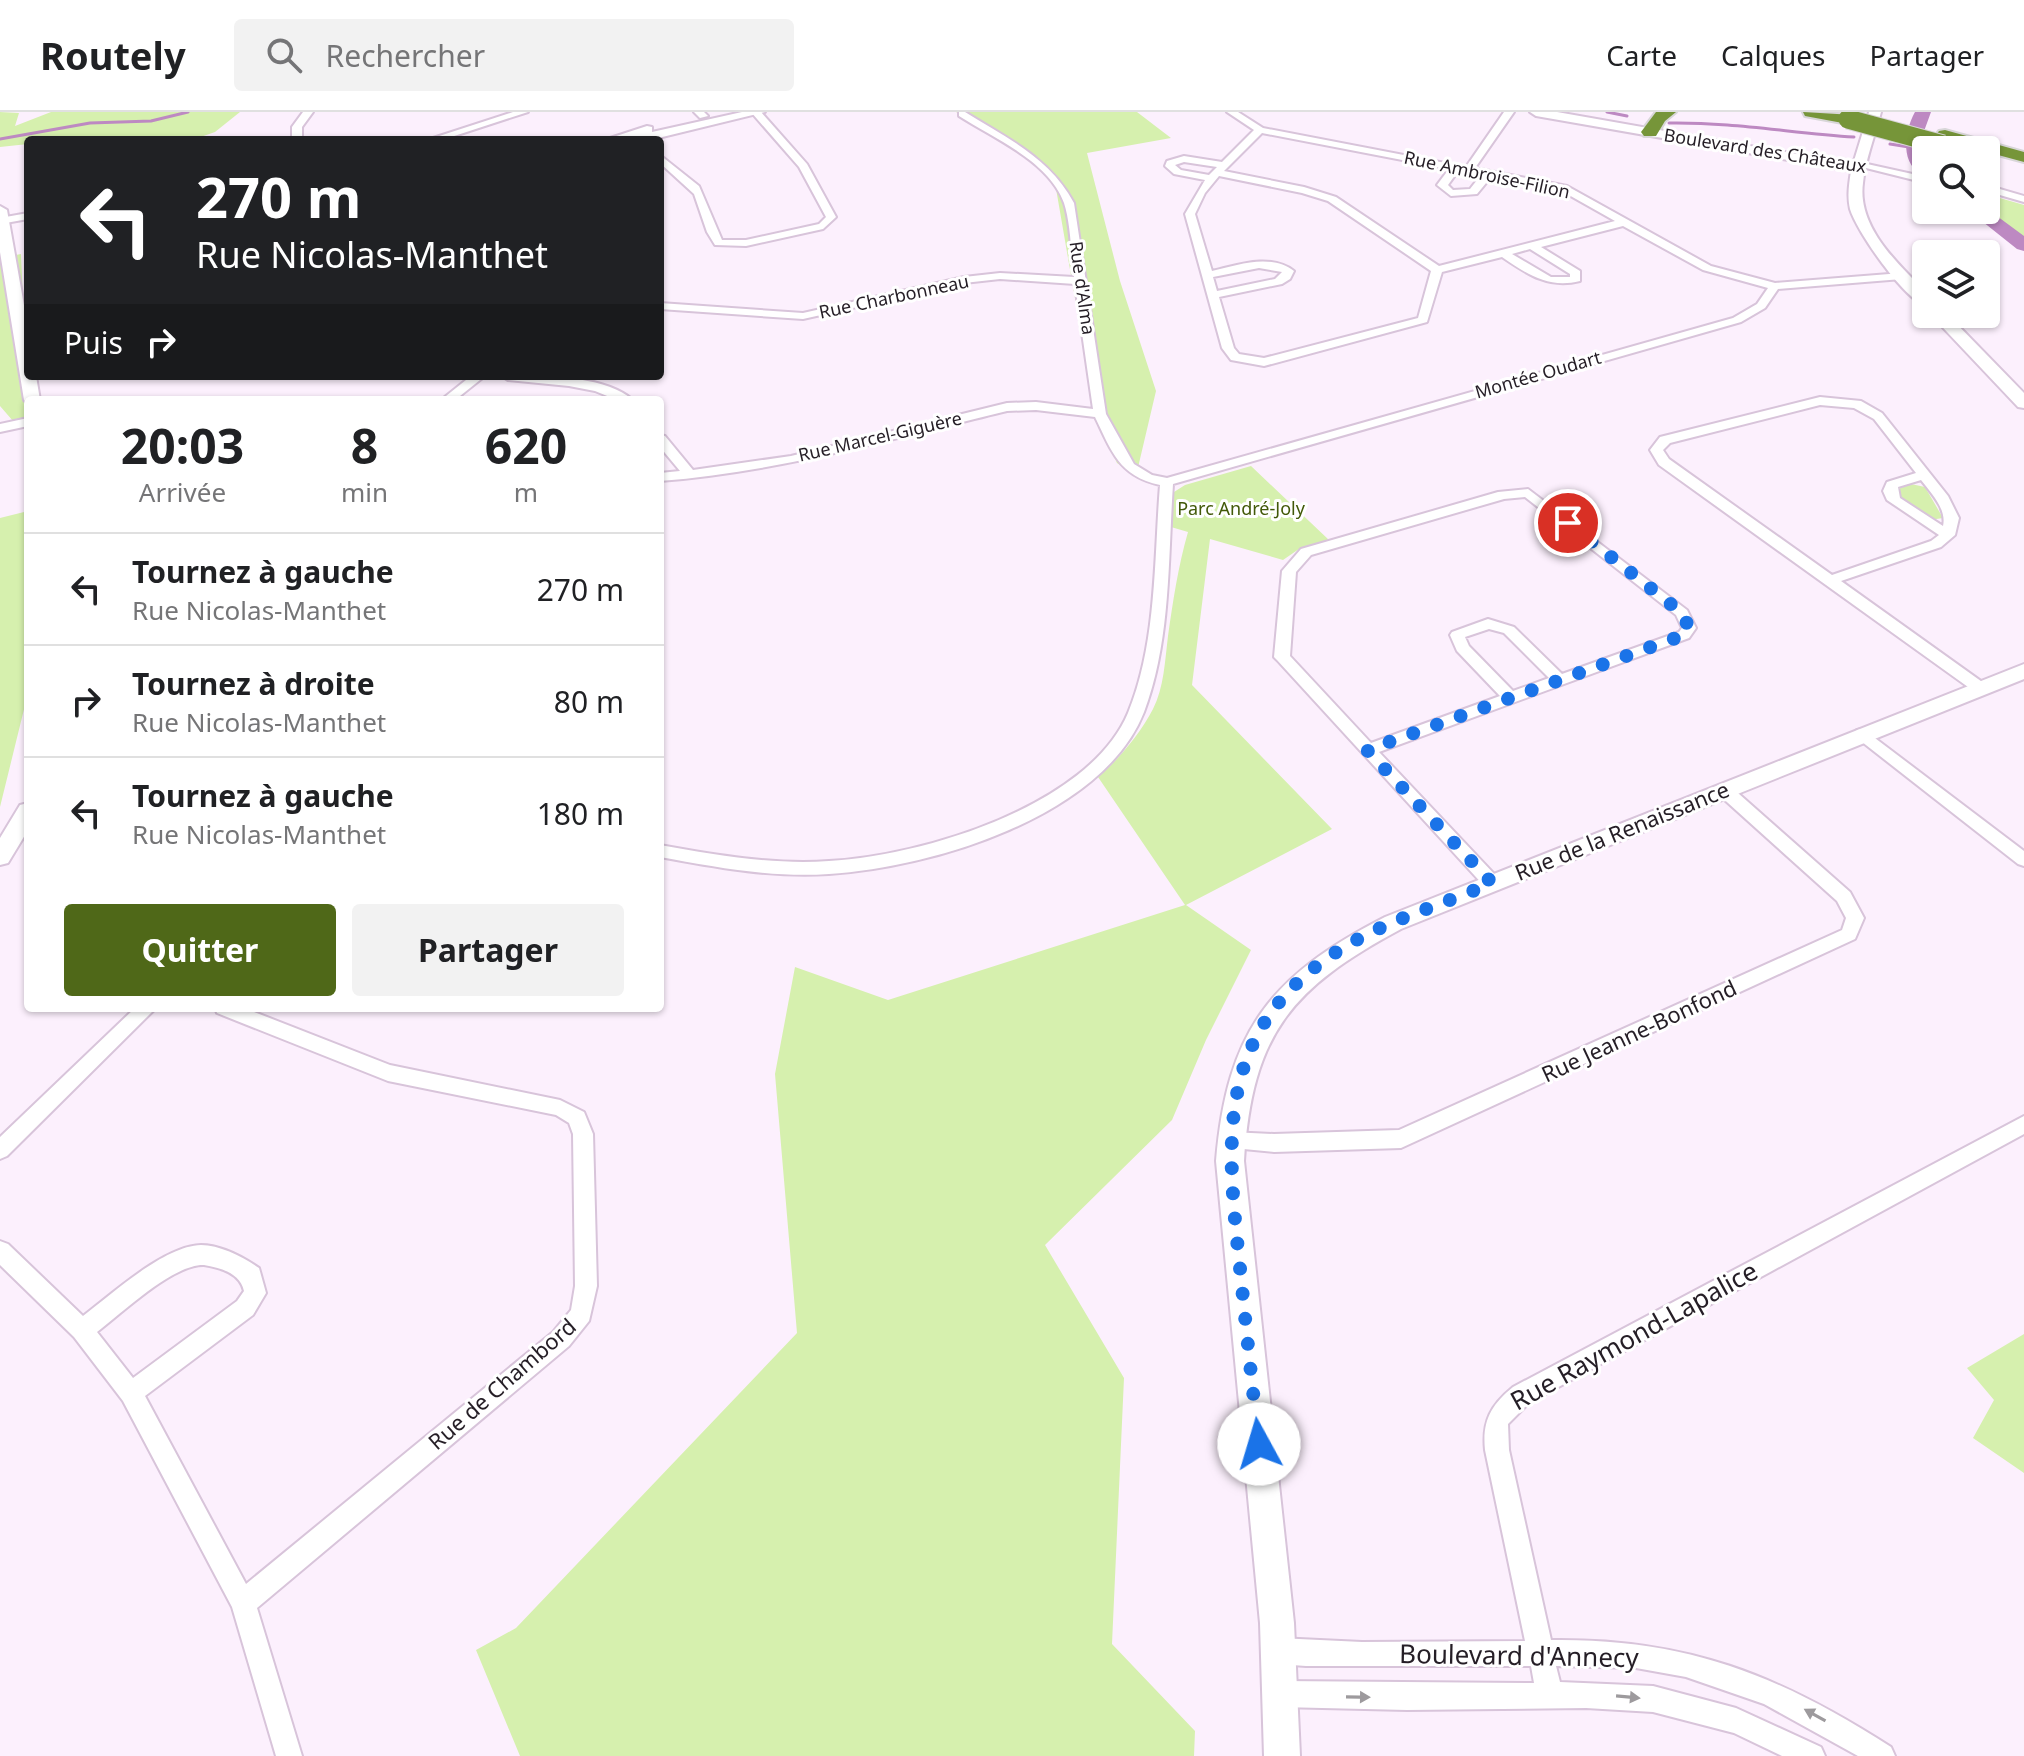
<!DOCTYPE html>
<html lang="fr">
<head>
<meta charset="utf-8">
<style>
	body { margin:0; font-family:"Noto Sans",sans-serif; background:#f2f2f2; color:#202124; height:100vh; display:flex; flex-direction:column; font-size:30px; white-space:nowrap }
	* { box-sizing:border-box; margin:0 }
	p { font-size:26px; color:#757577 }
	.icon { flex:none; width:44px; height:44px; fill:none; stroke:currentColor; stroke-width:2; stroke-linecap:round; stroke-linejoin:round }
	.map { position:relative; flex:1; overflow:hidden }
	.panel { position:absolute; left:24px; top:284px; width:640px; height:616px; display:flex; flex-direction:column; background:#fff; border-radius:8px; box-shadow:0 2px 6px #0004 }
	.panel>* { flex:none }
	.top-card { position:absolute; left:24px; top:24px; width:640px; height:244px; border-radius:8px; box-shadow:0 2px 6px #0004; background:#202124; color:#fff; overflow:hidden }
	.buttons { position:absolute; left:1912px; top:24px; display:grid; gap:16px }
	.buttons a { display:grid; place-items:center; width:88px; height:88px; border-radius:8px; background:#fff; box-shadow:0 2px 6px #0004; font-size:40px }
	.pin { position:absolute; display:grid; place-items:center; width:68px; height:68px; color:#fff; margin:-34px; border:4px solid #fff; border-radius:50%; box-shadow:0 2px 8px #0007 }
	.me { position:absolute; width:88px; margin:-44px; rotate:354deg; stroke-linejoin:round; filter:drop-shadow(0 0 6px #0008) }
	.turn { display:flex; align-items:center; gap:28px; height:168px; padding:0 40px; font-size:36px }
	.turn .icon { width:104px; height:104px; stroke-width:2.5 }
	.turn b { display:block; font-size:56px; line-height:68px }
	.then { display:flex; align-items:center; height:76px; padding:0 40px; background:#0003; gap:16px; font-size:30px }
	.eta { display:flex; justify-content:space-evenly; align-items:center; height:136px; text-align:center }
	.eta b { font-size:48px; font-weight:700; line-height:56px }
	.cta { display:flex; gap:16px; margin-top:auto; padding:16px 40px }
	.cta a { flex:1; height:92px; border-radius:8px; background:#4f6818; color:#fff; font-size:32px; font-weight:700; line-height:92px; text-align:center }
	.cta a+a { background:#f2f2f2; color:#202124 }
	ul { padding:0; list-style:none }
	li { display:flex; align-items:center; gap:24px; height:112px; padding:0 40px; border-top:2px solid #e0e0e0 }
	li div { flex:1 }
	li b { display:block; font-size:30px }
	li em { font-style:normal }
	header { display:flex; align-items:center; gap:48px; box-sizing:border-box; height:112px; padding:0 40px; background:#fff; border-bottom:2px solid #e0e0e0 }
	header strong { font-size:38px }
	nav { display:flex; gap:44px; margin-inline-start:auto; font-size:28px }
	.search { width:560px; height:72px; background:#f2f2f2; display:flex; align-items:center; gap:20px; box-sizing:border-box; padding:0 28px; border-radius:8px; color:#757577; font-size:30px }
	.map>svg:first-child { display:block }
	.green { fill:#d6f0ae }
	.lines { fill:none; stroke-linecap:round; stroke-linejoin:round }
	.stream { stroke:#bd89c2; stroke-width:3 }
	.river { fill:#bd89c2; fill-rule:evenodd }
	.street-casing { stroke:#d8c4da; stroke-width:4 }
	.secondary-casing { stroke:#d8c4da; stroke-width:4 }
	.highway-casing { stroke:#d8d6d8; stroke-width:4 }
	.street { fill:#fff; fill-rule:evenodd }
	.secondary { fill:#fff; fill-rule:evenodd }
	.highway { fill:#769539; fill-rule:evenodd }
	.highway-bridge-casing { stroke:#d8d6d8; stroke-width:21; stroke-linecap:butt }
	.highway-bridge { stroke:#769539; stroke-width:19 }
	.oneway { fill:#9d9a9d }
	.route { stroke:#1a73e8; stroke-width:14; stroke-dasharray:0 25.2 }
	.labels { text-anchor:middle; stroke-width:6; stroke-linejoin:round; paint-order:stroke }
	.far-street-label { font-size:18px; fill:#251e26; stroke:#fff }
	.far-park-label { font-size:18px; fill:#425909; stroke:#fff }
	.street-label { font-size:22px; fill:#251e26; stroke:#fff }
	.near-street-label { font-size:26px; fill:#251e26; stroke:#fff }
</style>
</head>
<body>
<header>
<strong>Routely</strong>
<div class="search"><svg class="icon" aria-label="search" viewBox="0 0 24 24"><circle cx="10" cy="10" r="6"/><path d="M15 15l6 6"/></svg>Rechercher</div>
<nav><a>Carte</a><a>Calques</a><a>Partager</a></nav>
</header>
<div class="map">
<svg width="2024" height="1644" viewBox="0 0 2024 1644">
	<rect width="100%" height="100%" fill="#fcf0fd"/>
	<path class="green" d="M0 0 19 1 15 14 51 0H240L215 20 192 28H28V32L0 35Z
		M956 0H1137L1171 26 1087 41 1120 169 1156 279 1136 364 1117 351 1095 302 1054 65 1036 49Z
		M1986 82 2024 93V136L1981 98H1986Z
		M21 142 28 309H13L0 294V146Z
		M1251 354 1329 428 1299 437 1283 448 1210 427 1192 573 1332 717 1186 793 1251 838 1206 928 1172 1008 1045 1133 1124 1266 1112 1532 1195 1619 1194 1644H520L476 1538 516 1516 797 1221 775 962 795 855 888 888 1185 793 1098 665C1119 647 1140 622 1153 597 1164 576 1165 548 1168 524 1173 489 1178 455 1188 420L1171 415 1174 380 1185 373Z
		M1911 372 1925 375 1943 406 1930 408 1901 388 1898 377Z
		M28 399V581L0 695V406Z
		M2024 1222V1361L1973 1326 1994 1288 1967 1256Z"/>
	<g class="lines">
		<path class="stream" d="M1607 0 1627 4
			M1669 11C1731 10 1792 21 1854 25
			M0 27 90 11 151 9 188 0
			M1890 32 1915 36"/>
		<path class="river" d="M1915 0H1931L1923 22 1926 63C1899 56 1904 19 1915 0Z
			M1986 96 2024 124V139L2017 137 1968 98Z"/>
		<defs>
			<path id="street" d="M303 0H313L302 15V28H292V15Z
				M513 0H528L442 28H427Z
				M694 0H704L708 4 700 6Z
				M751 0H761L807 52 836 105 823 117 746 134 715 133 707 120 694 82 660 51V43L699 74 722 128H746L819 112 826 105 799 55Z
				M959 0H965C1007 26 1050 46 1074 91L1106 302 1134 352 1152 363 1167 366 1733 206 1757 192 1768 176 1703 158 1623 114 1541 135 1580 159V169C1548 177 1527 162 1502 145L1442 160 1427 210 1264 254 1231 248 1222 236 1185 102 1205 68 1174 62 1165 54 1167 49 1184 44 1222 50 1254 18 1227 0H1238L1263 16 1466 55 1504 0H1514L1475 56 1567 74 1711 154 1775 171 1902 161 1908 164 1902 167 1778 177 1765 196 1741 210 1173 372C1168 447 1171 529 1144 600 1103 705 930 756 829 762 772 766 715 755 660 745V733C715 743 773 753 829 749 922 744 1089 694 1128 601 1157 531 1154 447 1160 373 1119 364 1112 340 1095 305L1036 298 1007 299C892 327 778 360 660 369V361L680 359 660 335V323L665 324 693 358 791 344 1007 291 1036 290 1093 297 1075 172 1000 167 964 171 803 207 660 197V191L803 201 964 165 1000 161 1074 165C1071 142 1071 113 1064 91 1049 49 993 26 959 4ZM1262 21 1449 57 1437 73 1451 84 1477 82 1491 65 1560 78 1615 109 1439 154 1336 85 1304 75 1224 59ZM1184 50 1217 55 1209 63 1181 58 1175 53ZM1458 59 1481 63 1470 77 1453 78 1448 73ZM1219 64 1302 81 1328 89 1431 159 1418 206 1264 246 1239 242 1234 236 1219 185 1282 172 1290 167 1294 159C1270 141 1238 153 1212 159L1195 102 1205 81ZM1530 137 1570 162V165H1551L1512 142ZM1259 156 1282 160 1275 167 1217 179 1213 165Z
				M1858 50 1926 65V71L1858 54Z
				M1986 73 2024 84V90L1986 79Z
				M28 101V107L0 112V106Z
				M471 264H485L455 288H441Z
				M502 264C540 264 603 262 633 288H617L595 279 569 274 508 268Z
				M1820 285 1861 289 1882 301 1948 384 1959 406 1955 423 1941 435 1841 469 1985 572 1988 576 1985 580H1975L1659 353 1650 338 1660 325ZM1820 293 1854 296 1874 307 1916 361 1887 370 1883 379 1887 388 1939 423 1931 429 1832 463 1669 347 1663 338 1670 331ZM1921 368C1931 381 1947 397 1943 414L1900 386 1898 375Z
				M28 306V314L0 320V312Z
				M1528 377 1687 498 1696 516 1689 526 1379 640 1498 766 1501 771 1498 776H1486L1277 548 1274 545 1282 459 1301 437 1498 380ZM1525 385 1676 503 1682 516 1679 520 1562 562 1514 515 1488 507 1452 520 1450 523 1457 539 1500 584 1371 631 1290 544 1296 460 1311 443 1504 387ZM1489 517 1504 521 1549 566 1513 579 1469 534 1465 525Z
				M1863 617 2024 739V754L2018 752 1857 626 1855 622 1857 618Z
				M1724 672 1730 674 1850 780 1864 806 1855 827 1401 1036 1274 1040 1223 1035 1220 1029 1223 1023 1230 1020 1274 1022 1399 1018 1842 818 1846 806 1837 789 1718 682 1716 678 1718 674Z
				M135 896H156L7 1044 0 1047V1025Z
				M215 896H244L390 953 560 988 584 1000 593 1022 597 1174 589 1209 569 1234 257 1496 302 1644H276L232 1495 123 1289 74 1225 0 1153V1129L8 1132 83 1204C112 1182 164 1134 201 1133 220 1133 243 1145 259 1156L266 1181 253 1203 145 1284 246 1472 553 1220 571 1198 575 1174 573 1022 569 1011 556 1003 388 969 217 901ZM204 1153C221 1156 240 1161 244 1179L237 1189 133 1266 97 1220C122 1201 173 1152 204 1153Z
				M2024 1004V1022L1529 1291 1508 1312 1509 1338 1551 1528C1686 1526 1779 1563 1891 1635L1895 1644H1858L1764 1592 1686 1565 1636 1556 1556 1554 1560 1570 1653 1574 1736 1596 1821 1635 1825 1644H1782L1734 1621 1653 1600 1586 1596 1407 1598 1280 1595 1271 1591 1267 1582 1271 1573 1280 1569 1534 1571 1531 1554H1306L1278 1552 1269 1548 1265 1539 1269 1530 1278 1526 1362 1530 1525 1529 1485 1338C1482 1309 1491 1293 1513 1275Z"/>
			<path id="secondary" d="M742 0H765L650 28H604L647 14 652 15V20Z
				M1530 0H1557L1853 52 1869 0H1881C1875 24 1865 48 1863 71 1857 115 1898 152 1926 180V194C1904 187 1857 120 1850 97 1847 84 1849 72 1851 59L1536 4Z
				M0 94 7 98 28 216V264H36L40 288H28V292L24 288 0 140Z
				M1930 202H1947L2024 281V296L2018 295Z
				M2024 552V567L1401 817C1291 876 1252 922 1244 1049L1294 1511 1300 1644H1264L1260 1511 1216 1049C1227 919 1270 864 1385 805Z
				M28 691V718L8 751 0 753V726L20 693Z"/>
			<path id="highway" d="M1656 0H1676L1665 9 1656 24H1644L1641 20Z
				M1803 0 1854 3 1856 7 1848 12 1805 4Z
				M1945 18 2024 40V50L1939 27 1936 23 1939 19Z"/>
		</defs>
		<use href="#street" class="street-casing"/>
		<use href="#secondary" class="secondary-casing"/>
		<use href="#highway" class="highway-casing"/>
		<use href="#street" class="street"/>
		<use href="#secondary" class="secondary"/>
		<use href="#highway" class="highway"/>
		<defs>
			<path id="highway-bridge" d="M1848 7 1943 33"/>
		</defs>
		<use href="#highway-bridge" class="highway-bridge-casing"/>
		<use href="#highway-bridge" class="highway-bridge"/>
	</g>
	<defs><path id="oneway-solid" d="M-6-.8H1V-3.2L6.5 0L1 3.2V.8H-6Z" transform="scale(2)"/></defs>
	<g class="oneway">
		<use href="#oneway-solid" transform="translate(1358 1585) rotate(1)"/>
		<use href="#oneway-solid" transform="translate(1628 1585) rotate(5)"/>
		<use href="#oneway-solid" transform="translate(1815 1603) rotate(-151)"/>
	</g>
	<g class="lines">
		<path class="route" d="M1259 1332C1252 1273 1246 1215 1240 1156 1227 1036 1214 927 1326 847 1376 811 1437 795 1492 771L1367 638 1684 523 1689 516 1682 501 1568 411"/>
	</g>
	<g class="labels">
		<g class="far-street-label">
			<text transform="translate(1765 39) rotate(9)" y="6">Boulevard des Châteaux</text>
			<text transform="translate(1487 63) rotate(12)" y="6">Rue Ambroise-Filion</text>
			<text transform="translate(1082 176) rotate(82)" y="6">Rue d'Alma</text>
			<text transform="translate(894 185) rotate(-12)" y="6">Rue Charbonneau</text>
			<text transform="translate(1538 263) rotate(-16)" y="6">Montée Oudart</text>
			<text transform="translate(880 325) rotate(-13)" y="6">Rue Marcel-Giguère</text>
		</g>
		<g class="far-park-label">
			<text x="1241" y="403">Parc André-Joly</text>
		</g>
		<g class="street-label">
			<text transform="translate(1622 719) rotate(-22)" y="8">Rue de la Renaissance</text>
			<text transform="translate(1639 919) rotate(-25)" y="8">Rue Jeanne-Bonfond</text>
			<text transform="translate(502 1272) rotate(-41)" y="8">Rue de Chambord</text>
		</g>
		<g class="near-street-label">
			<text transform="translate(1634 1224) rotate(-29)" y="9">Rue Raymond-Lapalice</text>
			<text transform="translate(1519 1544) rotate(1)" y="9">Boulevard d'Annecy</text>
		</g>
	</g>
</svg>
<div class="buttons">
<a><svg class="icon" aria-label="search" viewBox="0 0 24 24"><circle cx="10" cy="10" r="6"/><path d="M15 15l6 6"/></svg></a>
<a><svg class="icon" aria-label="layers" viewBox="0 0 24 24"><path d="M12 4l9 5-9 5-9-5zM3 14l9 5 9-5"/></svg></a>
</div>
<div class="pin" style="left:1568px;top:411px;background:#d93025"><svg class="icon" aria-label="arrive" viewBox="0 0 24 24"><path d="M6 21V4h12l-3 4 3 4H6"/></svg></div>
<svg class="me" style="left:1259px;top:1332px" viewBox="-20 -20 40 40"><circle r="19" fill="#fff"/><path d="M0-13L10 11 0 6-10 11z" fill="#1a73e8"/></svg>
<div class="top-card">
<div class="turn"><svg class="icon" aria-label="left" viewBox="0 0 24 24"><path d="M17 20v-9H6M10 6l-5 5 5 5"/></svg><div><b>270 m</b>Rue Nicolas-Manthet</div></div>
<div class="then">Puis<svg class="icon" aria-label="right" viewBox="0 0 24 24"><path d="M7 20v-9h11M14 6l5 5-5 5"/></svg></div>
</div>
<section class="panel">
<div class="eta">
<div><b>20:03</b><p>Arrivée</p></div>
<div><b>8</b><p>min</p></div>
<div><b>620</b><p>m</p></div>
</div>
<ul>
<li><svg class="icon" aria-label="left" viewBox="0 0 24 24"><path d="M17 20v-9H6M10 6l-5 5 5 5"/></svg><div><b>Tournez à gauche</b><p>Rue Nicolas-Manthet</p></div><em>270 m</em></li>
<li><svg class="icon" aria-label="right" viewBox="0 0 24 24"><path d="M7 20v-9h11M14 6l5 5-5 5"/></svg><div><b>Tournez à droite</b><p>Rue Nicolas-Manthet</p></div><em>80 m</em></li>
<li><svg class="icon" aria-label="left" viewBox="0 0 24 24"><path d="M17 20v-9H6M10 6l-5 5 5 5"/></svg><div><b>Tournez à gauche</b><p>Rue Nicolas-Manthet</p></div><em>180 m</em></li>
</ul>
<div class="cta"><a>Quitter</a><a>Partager</a></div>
</section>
</div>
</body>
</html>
